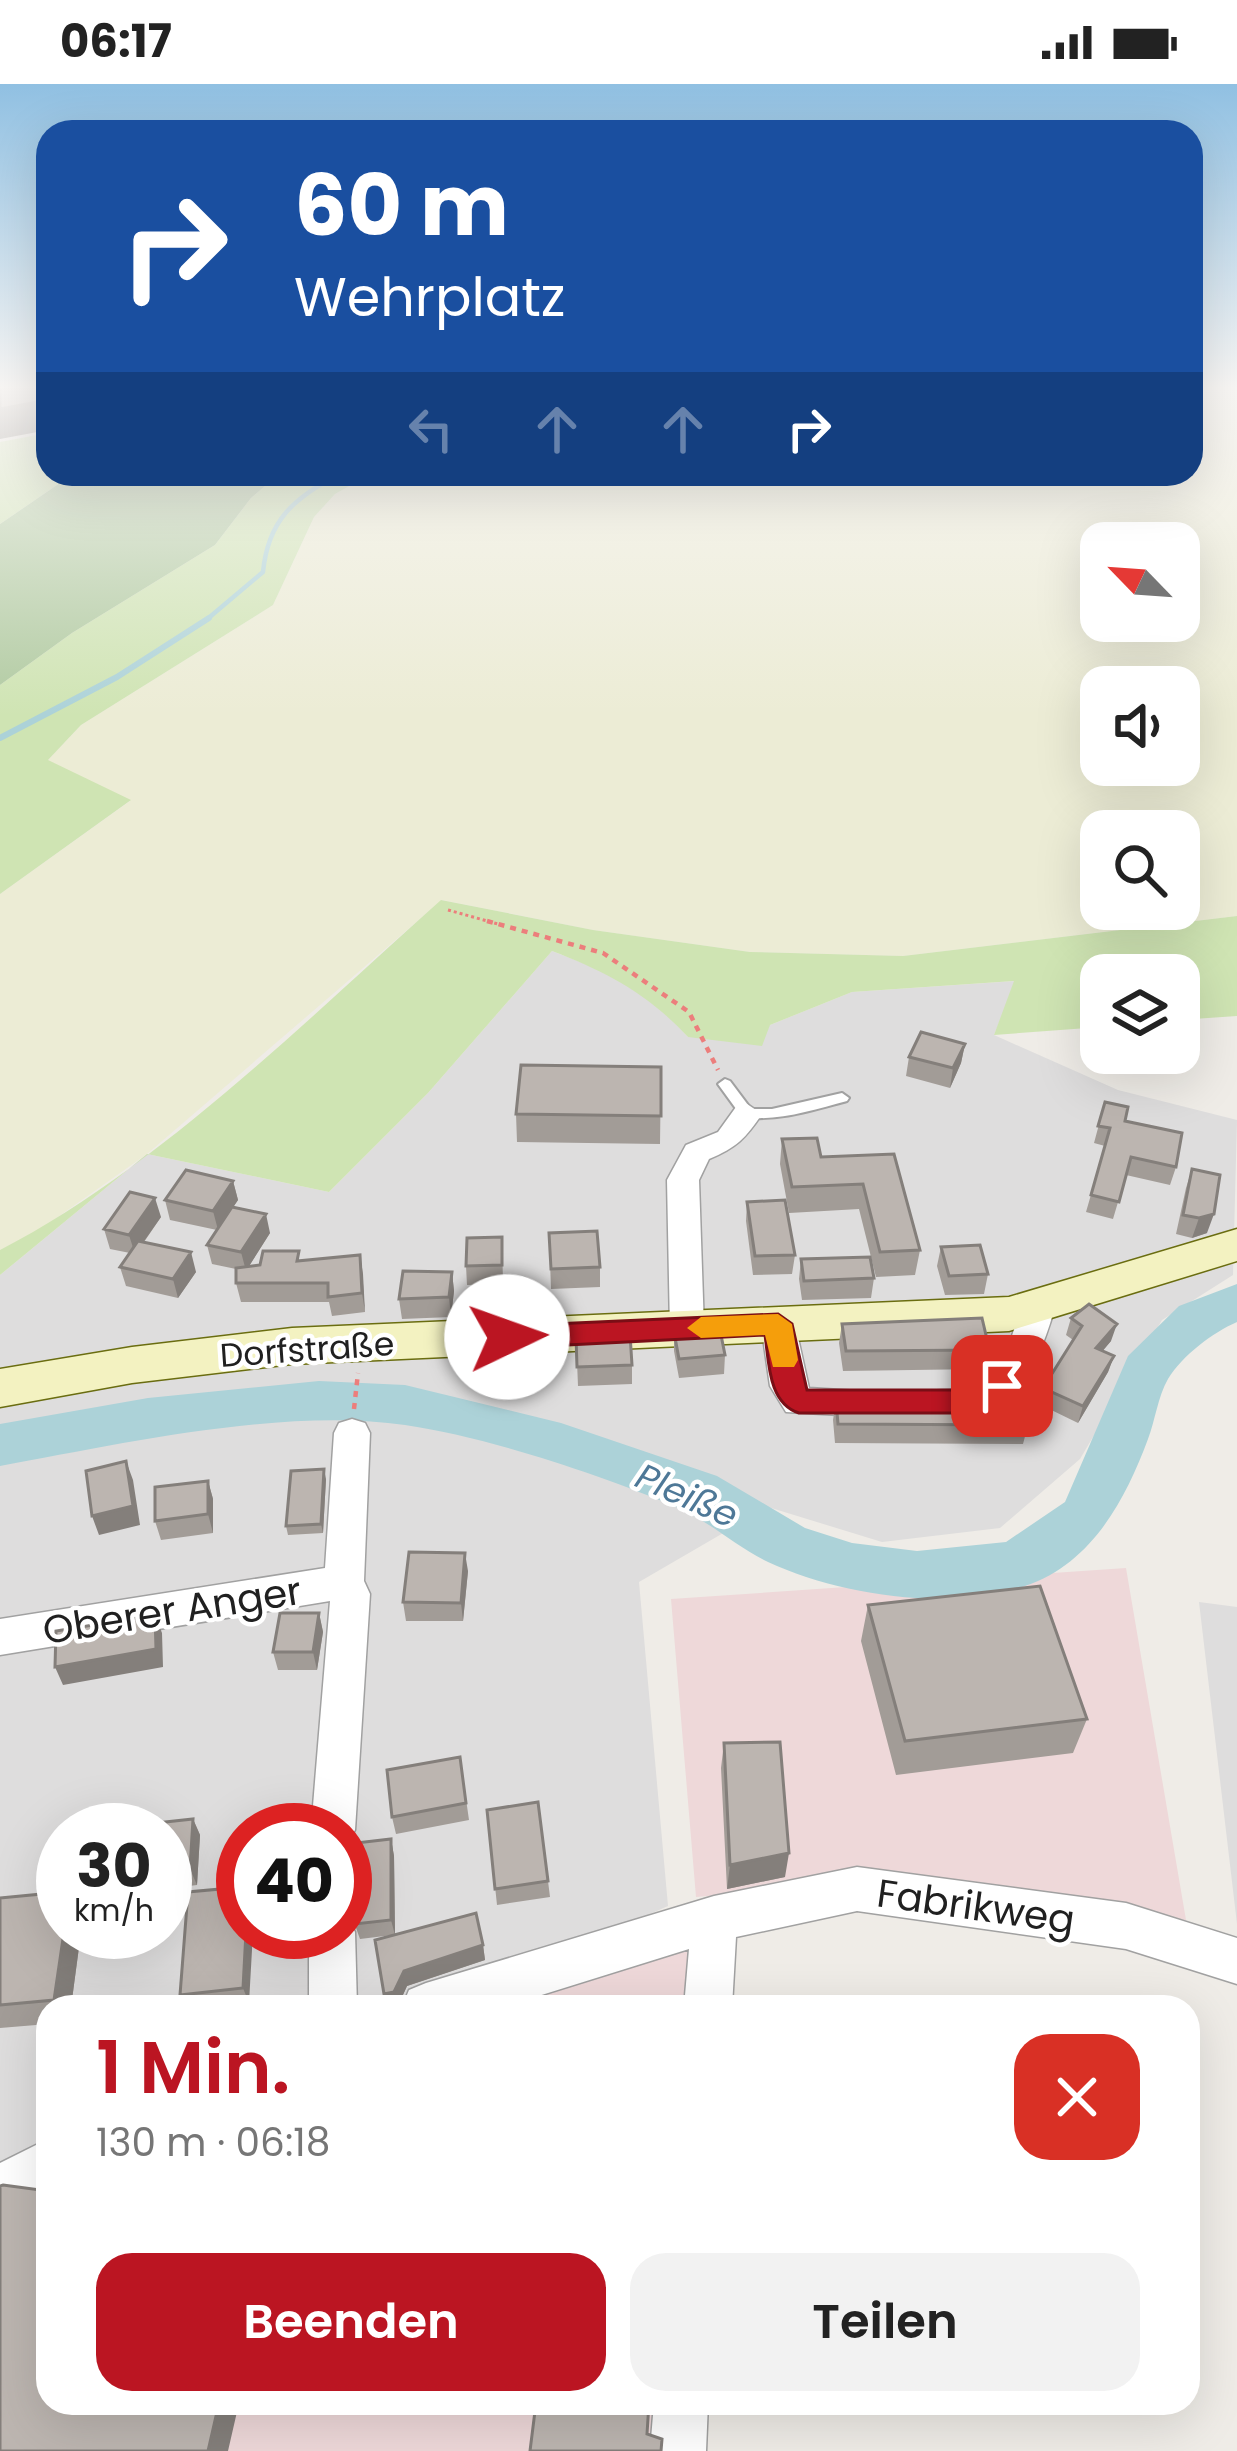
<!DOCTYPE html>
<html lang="de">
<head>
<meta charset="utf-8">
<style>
	body { margin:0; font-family:Poppins,sans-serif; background:#f2f2f2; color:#222; height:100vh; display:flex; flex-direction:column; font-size:45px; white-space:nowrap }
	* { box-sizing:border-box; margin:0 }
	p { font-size:39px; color:#767676 }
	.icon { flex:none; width:66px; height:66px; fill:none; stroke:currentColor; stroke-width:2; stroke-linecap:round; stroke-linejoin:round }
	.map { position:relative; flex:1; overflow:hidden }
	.drawer { position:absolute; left:36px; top:1911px; width:1164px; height:420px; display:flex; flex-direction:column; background:#fff; border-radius:36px; box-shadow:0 12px 48px #0002 }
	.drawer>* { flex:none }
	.top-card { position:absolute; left:36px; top:36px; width:1167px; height:366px; border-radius:36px; box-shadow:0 12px 48px #0002; background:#1a4fa0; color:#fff; overflow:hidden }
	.needle { width:78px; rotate:295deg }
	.buttons { position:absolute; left:1080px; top:438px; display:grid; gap:24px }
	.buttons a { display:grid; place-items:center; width:120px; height:120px; border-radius:24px; background:#fff; box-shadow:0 12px 48px #0002; font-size:60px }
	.speed { position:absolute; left:36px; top:1719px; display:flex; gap:24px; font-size:60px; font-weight:700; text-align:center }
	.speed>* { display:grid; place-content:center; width:156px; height:156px; border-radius:50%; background:#fff; box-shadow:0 12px 48px #0002; line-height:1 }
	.speed small { font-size:30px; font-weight:400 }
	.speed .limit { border:18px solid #d22; background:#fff; color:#111 }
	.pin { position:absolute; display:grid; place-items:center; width:102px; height:102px; color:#fff; margin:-51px; border-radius:24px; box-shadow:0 6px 18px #0006 }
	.me { position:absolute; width:132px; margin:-66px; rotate:87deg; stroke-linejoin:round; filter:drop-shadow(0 0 9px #0008) }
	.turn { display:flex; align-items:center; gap:42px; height:252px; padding:0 60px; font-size:54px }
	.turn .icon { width:156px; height:156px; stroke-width:2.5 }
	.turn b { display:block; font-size:84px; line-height:102px }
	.lanes { display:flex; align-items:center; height:114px; padding:0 60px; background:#0003; justify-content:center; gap:60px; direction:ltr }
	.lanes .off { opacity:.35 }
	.round { display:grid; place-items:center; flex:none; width:126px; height:126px; border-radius:36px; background:#f2f2f2 }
	.overview { display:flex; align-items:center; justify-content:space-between; height:204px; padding:0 60px }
	h1 { font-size:72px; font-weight:600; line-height:90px; color:#bb1522 }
	.button { display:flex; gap:24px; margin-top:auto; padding:24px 60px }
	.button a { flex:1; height:138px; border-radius:36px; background:#bb1522; color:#fff; font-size:48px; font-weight:600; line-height:138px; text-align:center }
	.button a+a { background:#f2f2f2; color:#222 }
	.status { display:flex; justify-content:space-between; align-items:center; height:84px; padding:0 60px; background:#fff; direction:ltr }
	.status svg { height:33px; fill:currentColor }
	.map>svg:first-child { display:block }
	.residential { fill:#dedddd; fill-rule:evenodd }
	.commercial { fill:#eed8d9 }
	.farmland { fill:#ececd5; fill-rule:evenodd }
	.grass { fill:#cfe4b3 }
	.forest { fill:#b0caa0 }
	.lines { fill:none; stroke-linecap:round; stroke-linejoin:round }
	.stream-far1 { stroke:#acd2d8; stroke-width:4.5 }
	.stream { stroke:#acd2d8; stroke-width:6 }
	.river { fill:#acd2d8; fill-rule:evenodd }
	.lane-casing { stroke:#a1a1a1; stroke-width:4 }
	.street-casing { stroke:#a1a1a1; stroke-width:3 }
	.secondary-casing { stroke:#6a6d10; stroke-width:3 }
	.path-far1 { stroke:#ec7e7c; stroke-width:3; stroke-dasharray:3 3; stroke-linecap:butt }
	.path { stroke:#ec7e7c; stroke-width:4.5; stroke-dasharray:6 6; stroke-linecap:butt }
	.lane { fill:#fff; fill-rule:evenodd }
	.street { fill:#fff; fill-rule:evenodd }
	.secondary { fill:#f3f2c1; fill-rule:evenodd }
	.wall { fill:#a29c97 }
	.shaded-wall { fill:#847f7b }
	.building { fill:#bcb5b0; stroke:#847f7b; stroke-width:3 }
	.route { fill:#bb1522; stroke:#7a0e16; stroke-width:3 }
	.slow { fill:#f59e0b }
	.labels { text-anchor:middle; stroke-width:9; stroke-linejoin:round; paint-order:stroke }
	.street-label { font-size:33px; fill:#202020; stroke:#fff }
	.water-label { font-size:36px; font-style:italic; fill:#4e7897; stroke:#fff }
	.near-street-label { font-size:39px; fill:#202020; stroke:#fff }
</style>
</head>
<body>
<div class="status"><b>06:17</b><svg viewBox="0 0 49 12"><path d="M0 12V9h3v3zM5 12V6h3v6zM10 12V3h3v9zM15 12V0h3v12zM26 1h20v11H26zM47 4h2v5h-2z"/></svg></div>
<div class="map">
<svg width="1237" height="2367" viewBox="0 0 1237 2367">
	<rect width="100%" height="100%" fill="#efece7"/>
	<path class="residential" d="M552 867 614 891 657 919 688 953 770 941 852 908 1016 897 994 951 1118 1006 1237 1036 1233 1191 1162 1236 1080 1375 1000 1444 882 1458 768 1423 639 1498 668 1822 439 1923H48V2069L0 2086V1191L147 1070 329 1108 428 1009ZM63 1746H165V1848H63ZM243 1746H345V1848H243Z
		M1199 1518 1237 1523V1840Z"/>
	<path class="commercial" d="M1126 1484 1186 1836 873 1798 696 1813 671 1515Z
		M734 1850 729 1923H491Z
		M0 2140 48 2319H705L702 2367H0Z"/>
	<path class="farmland" d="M1191 301H1237V832L903 872 750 868 593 846 442 816 147 1070 38 1147 0 1166V810L130 717 47 677 81 641 273 521 314 433 335 410 371 390H1191ZM1101 459H1179V537H1101ZM1101 603H1179V681H1101ZM1101 747H1179V825H1101Z"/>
	<path class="grass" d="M48 349V390H73L0 440V358Z
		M279 390H371L335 410 314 433 273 521 81 641 48 676 131 716 0 810V601L72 549 215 461 251 414Z
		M441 816 593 846 750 868 903 872 1237 832V932L1179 936V891H1101V943L994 951 1014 897 852 908 770 941 762 962 688 953C648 910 607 888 552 867L428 1009 329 1108 147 1070 0 1191V1166C156 1086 310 933 441 816Z"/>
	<path class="forest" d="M73 390H279L251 414 215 461 72 549 0 601V440Z"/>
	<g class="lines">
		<path class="stream-far1" d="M205 537 263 488C268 436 294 414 339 390"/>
		<path class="stream" d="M0 654 117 593 209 534"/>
		<path class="river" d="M1237 1200V1238C1212 1249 1183 1271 1168 1295 1158 1312 1155 1337 1148 1355 1125 1417 1091 1480 1025 1502 949 1528 839 1511 768 1478 735 1462 708 1436 674 1422 598 1390 487 1353 405 1341 285 1323 120 1360 0 1382V1340L148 1314 319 1297 405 1301 561 1339 717 1392 805 1444 852 1459 917 1467 1006 1458 1065 1418 1128 1272 1179 1222Z"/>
		<defs>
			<path id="lane" d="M725 995 730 997 751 1025H772L842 1009 849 1014 847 1017C813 1026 777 1038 742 1033L718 1000Z"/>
			<path id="street" d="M747 1020 762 1030C746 1054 736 1064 709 1075L699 1096 704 1245 699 1254 687 1258 675 1254 670 1245 667 1096 686 1061 718 1048 736 1023Z
				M1038 1211 1050 1214 1055 1223C1036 1290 1005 1355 922 1329L917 1319 922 1309C939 1304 955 1308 972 1304 1008 1297 1011 1241 1026 1214Z
				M778 1227 790 1231 795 1240 809 1304 890 1309 895 1319 890 1329 877 1333 786 1328 770 1302 761 1240 766 1231Z
				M352 1335 365 1339 370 1349 364 1497 370 1510 355 1746 345 1762V1746H311L330 1517 0 1571V1535L325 1484 334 1349 339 1339Z
				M857 1783 1126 1819 1237 1854V1900L1126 1865 857 1827 736 1853 732 1923H684L689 1865 503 1923H402L409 1906 426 1899 714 1812Z
				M345 1830 355 1848 357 1923H309V1848H345Z
				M48 2055V2108L0 2132V2079Z
				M654 2319H708L706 2367H650Z"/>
			<path id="secondary" d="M1237 1145V1177L1009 1247 292 1280 132 1299 0 1323V1285L132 1263 292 1244 1009 1213Z"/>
		</defs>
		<use href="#lane" class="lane-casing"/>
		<use href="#street" class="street-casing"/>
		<use href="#secondary" class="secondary-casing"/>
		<path class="path-far1" d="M448 826 498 840"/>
		<path class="path" d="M487 837 603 869 689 928 718 986
			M354 1325 358 1289"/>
		<use href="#lane" class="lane"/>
		<use href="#street" class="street"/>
		<use href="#secondary" class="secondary"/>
	</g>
	<path class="wall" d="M965 960 961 979 950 1004 906 992 909 973Z
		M661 983 660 1060 517 1058 516 1030Z
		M1105 1018 1176 1083 1170 1101 1126 1091 1113 1135 1086 1128 1105 1062 1094 1059Z
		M782 1055 821 1073 894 1070 920 1166 915 1191 876 1193 859 1125 789 1129 780 1080Z
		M1192 1085 1207 1149 1192 1154 1176 1150 1186 1104Z
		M233 1097 238 1116 233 1123 270 1149 249 1182 360 1171 365 1228 332 1232 329 1218H241L236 1199V1185L212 1180 207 1161 217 1146 170 1136 165 1116Z
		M747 1118 795 1171 792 1190 753 1191 746 1137Z
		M161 1133 144 1158 196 1188 178 1214 126 1202 120 1183 130 1169 110 1165 104 1145Z
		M549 1149 600 1183V1203L551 1205Z
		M502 1153 503 1200 467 1201 466 1182Z
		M941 1163 988 1190 984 1210 945 1211 937 1182Z
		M801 1175 874 1194 871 1214 802 1216 799 1195Z
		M452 1188 454 1207 451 1233 402 1235 399 1215Z
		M1071 1234 1111 1257 1102 1267 1114 1272 1108 1288 1078 1339 1039 1320 1043 1304 1073 1256 1066 1251Z
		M842 1240 989 1264 982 1285 843 1287 839 1259Z
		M674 1248 725 1271 724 1290 679 1294 674 1267Z
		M576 1253 632 1281V1300L578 1302Z
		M836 1317H980L1028 1341 1023 1360 835 1359 833 1336Z
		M326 1395 323 1449 288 1451 286 1442Z
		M208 1397 213 1415V1449L161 1456 155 1437Z
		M468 1487 463 1537H406L403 1518Z
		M868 1521 1087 1635 1073 1669 896 1691 861 1557Z
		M319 1529 323 1548 317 1586H278L273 1568Z
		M724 1659 785 1793 727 1805 721 1684Z
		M460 1673 469 1736 396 1750 392 1733Z
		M487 1726 548 1797 550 1813 497 1821Z
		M193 1735 200 1751 197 1801 165 1805V1746Z
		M391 1755 394 1772 395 1851 483 1861 485 1876 407 1902 398 1922 387 1923 384 1910 393 1851 360 1855 346 1816Z
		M243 1803 249 1919 214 1923H186L180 1911Z
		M0 1814 63 1848H81L71 1923H48V1940L0 1944Z"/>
	<path class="shaded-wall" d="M48 316V346L0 355V325Z
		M965 960 961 979 950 1004 953 984Z
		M233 1097 238 1116 218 1146 213 1127Z
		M155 1114 161 1133 135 1170 129 1151Z
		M266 1130 270 1149 246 1187 241 1168Z
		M1214 1130 1207 1149 1192 1154 1199 1134Z
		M191 1168 196 1188 178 1214 173 1195Z
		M360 1171 363 1190 365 1228 362 1209Z
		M452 1188 454 1207 451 1233 449 1213Z
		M1117 1240 1111 1257 1091 1281 1096 1264Z
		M1114 1272 1108 1288 1078 1339 1083 1322Z
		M126 1377 133 1396 140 1441 99 1451 92 1432Z
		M324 1385 326 1395 323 1449 321 1440Z
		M208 1397 213 1415V1449L208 1430Z
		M465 1469 468 1487 463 1537 461 1519Z
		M319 1529 323 1548 317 1586 313 1568Z
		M155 1531 162 1549 163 1583 63 1601 55 1583Z
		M193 1735 200 1751 197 1801 190 1785Z
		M391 1755 394 1772 395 1851 391 1836Z
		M789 1769 785 1793 727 1805 730 1781Z
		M64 1848H81L71 1923H59L54 1916Z
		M246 1848H253L249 1919 243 1904Z
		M483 1861 485 1876 407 1902 398 1922 387 1923 384 1910 404 1887Z
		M219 2319H239L228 2367H208Z"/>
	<path class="building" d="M0 301H48V316L0 325Z
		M921 948 965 960 953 984 909 973Z
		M521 981 661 983V1032L516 1030Z
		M1105 1018 1128 1023 1125 1037 1182 1049 1176 1083 1131 1073 1119 1118 1091 1111 1110 1044 1098 1042Z
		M817 1054 821 1073 894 1070 920 1166 880 1168 863 1100 792 1103 782 1055Z
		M1192 1085 1220 1091 1214 1130 1199 1134 1183 1131Z
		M186 1086 233 1097 213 1127 165 1116Z
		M130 1108 155 1114 129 1151 104 1145Z
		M785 1116 795 1171 755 1172 747 1118Z
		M232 1123 266 1130 241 1168 207 1161Z
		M597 1147 600 1183 551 1185 549 1149Z
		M502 1153V1181L466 1182 467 1154Z
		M138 1157 191 1168 173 1195 120 1183Z
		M980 1161 988 1190 949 1192 941 1163Z
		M263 1167H299L297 1177 360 1171 362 1209 328 1213V1199H236V1184L260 1181Z
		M870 1173 874 1194 804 1197 801 1175Z
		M403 1187 452 1188 449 1213 399 1215Z
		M1089 1220 1117 1240 1096 1264 1114 1272 1083 1322 1043 1304 1082 1242 1071 1234Z
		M982 1234 989 1264 987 1266 846 1267 842 1240Z
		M720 1246 725 1271 679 1275 674 1248Z
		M630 1250 632 1281 577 1283 576 1253Z
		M1021 1307 1028 1341 838 1340 836 1317H980Z
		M126 1377 133 1422 92 1432 86 1387Z
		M324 1385 321 1440 286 1442 291 1387Z
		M208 1397V1430L155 1437V1403Z
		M409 1468 465 1469 461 1519 403 1518Z
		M1040 1502 1087 1635 905 1657 868 1521Z
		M280 1529H319L313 1568H273Z
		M155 1531 156 1565 55 1583 56 1547Z
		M780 1658 789 1769 730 1781 724 1659Z
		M460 1673 466 1719 392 1733 387 1686Z
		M538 1718 548 1797 495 1805 487 1726Z
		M193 1735 190 1785 165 1788V1746H92Z
		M391 1755V1836L355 1840 346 1816 347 1760Z
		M243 1803V1848H246L243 1904 180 1911 188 1808Z
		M63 1808 64 1848 54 1916 0 1921V1814Z
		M476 1829 483 1861 404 1887 394 1908 384 1910 375 1856Z
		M3 2101 48 2107V2319H219L208 2367H0V2102Z
		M536 2319H649L647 2350 662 2355 661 2367H530Z"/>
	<linearGradient id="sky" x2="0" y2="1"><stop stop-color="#90c0e2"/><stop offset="0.48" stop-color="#f8f6f4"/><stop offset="1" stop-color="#f8f6f4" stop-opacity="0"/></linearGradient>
	<rect width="1237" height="632" fill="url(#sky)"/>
	<path class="route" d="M778 1230 792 1240 807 1306H970L1002 1291 1013 1294 1017 1302 1013 1310 975 1329H799C768 1319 769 1278 765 1251L507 1264 492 1253 507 1242Z"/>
	<path class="slow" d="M778 1230 792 1240 798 1276 794 1283H773L765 1251 701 1254 687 1244 701 1233Z"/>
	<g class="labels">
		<g class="street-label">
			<text transform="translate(307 1265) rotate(-4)" y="12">Dorfstraße</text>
		</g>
		<g class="water-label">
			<text transform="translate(687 1411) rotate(24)" y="13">Pleiße</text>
		</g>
		<g class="near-street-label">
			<text transform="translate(172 1526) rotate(-9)" y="14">Oberer Anger</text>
			<text transform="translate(976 1822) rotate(8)" y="14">Fabrikweg</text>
		</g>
	</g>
</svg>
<div class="buttons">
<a><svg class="needle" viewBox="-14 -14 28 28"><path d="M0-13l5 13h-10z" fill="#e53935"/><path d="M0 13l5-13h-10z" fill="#767676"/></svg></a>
<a><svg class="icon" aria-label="sound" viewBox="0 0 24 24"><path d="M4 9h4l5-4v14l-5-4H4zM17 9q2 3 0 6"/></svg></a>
<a><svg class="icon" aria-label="search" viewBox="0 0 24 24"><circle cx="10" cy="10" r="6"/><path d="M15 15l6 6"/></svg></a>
<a><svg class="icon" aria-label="layers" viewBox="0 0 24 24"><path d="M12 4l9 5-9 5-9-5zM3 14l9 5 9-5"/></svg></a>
</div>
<div class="speed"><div>30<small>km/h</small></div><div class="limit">40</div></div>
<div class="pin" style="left:1002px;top:1302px;background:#d93025"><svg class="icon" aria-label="arrive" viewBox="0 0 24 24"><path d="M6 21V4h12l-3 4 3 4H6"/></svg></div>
<svg class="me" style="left:507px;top:1253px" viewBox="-20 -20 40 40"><circle r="19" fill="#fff"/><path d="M0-13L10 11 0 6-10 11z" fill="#bb1522"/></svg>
<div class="top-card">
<div class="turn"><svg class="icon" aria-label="right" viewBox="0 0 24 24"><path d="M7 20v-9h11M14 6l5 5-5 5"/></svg><div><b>60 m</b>Wehrplatz</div></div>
<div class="lanes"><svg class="icon off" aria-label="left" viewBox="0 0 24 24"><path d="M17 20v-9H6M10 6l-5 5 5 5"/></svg><svg class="icon off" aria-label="ahead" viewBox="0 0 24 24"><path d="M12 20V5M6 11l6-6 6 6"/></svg><svg class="icon off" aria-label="ahead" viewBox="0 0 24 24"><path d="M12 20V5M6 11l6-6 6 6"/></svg><svg class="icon" aria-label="right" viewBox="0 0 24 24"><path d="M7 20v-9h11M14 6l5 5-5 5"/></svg></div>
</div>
<section class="drawer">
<div class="overview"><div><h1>1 Min.</h1><p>130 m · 06:18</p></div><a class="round" style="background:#d93025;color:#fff"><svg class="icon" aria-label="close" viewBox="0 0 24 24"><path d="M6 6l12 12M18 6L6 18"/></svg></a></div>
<div class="button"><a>Beenden</a><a>Teilen</a></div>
</section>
</div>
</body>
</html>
